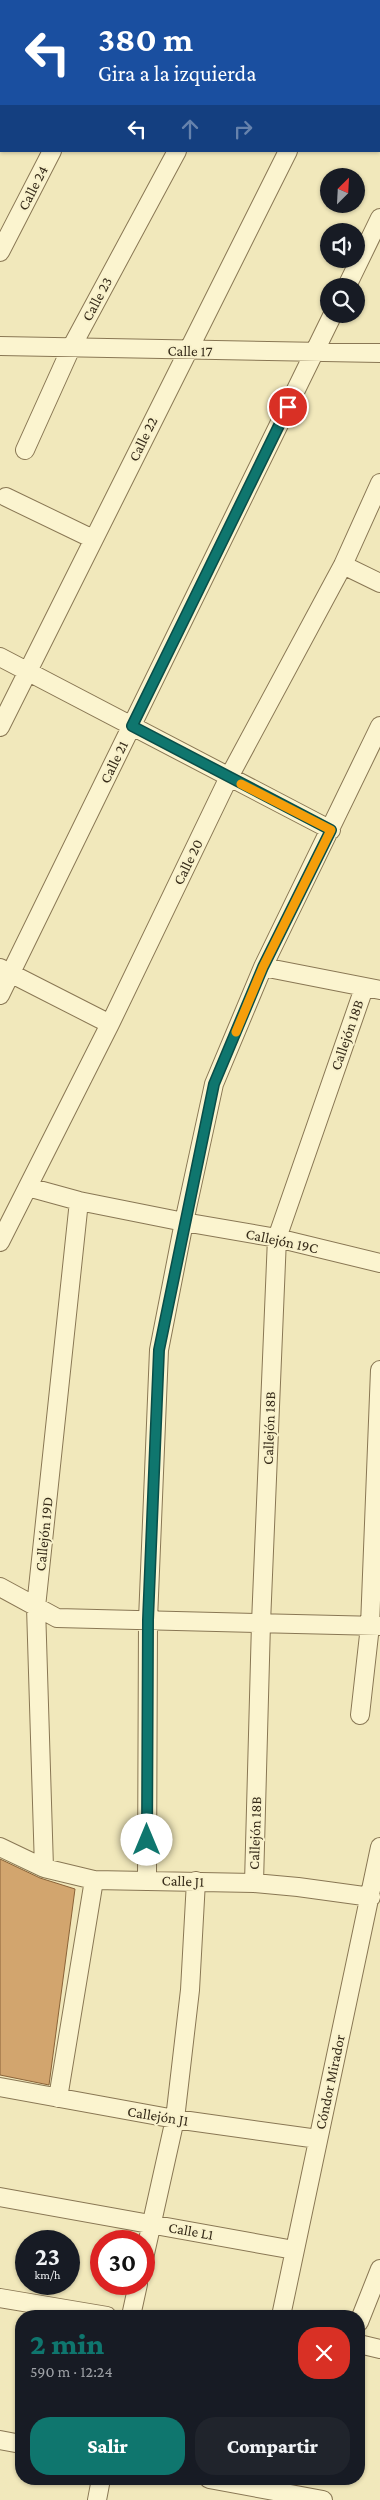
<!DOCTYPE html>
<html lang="es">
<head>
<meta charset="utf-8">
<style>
	body { margin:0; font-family:"Crimson Pro",serif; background:#20242c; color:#f1f3f6; height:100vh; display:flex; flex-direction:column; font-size:19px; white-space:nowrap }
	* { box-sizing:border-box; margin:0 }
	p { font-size:16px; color:#9ea1a6 }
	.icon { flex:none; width:28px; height:28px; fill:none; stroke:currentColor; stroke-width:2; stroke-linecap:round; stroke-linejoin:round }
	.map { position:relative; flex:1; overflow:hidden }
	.sheet { position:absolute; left:15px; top:2310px; width:350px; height:175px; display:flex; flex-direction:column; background:#171b24; border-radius:20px; box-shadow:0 1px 4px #0004 }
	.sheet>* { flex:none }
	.top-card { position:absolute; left:0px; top:0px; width:380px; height:152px; box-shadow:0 1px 4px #0004; background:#1a4fa0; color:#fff; overflow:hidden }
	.needle { width:32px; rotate:24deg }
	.buttons { position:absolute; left:320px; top:168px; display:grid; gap:10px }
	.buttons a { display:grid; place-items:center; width:45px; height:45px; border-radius:50%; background:#171b24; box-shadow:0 1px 4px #0004; font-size:25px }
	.speed { position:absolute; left:15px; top:2230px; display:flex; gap:10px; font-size:25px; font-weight:700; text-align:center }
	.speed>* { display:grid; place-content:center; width:65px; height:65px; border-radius:50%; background:#171b24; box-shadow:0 1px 4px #0004; line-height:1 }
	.speed small { font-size:12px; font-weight:400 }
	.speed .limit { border:8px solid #d22; background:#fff; color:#111 }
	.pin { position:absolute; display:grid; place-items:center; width:42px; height:42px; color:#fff; margin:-21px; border:2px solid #fff; border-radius:50%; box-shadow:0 1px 5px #0007 }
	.me { position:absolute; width:55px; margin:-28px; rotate:0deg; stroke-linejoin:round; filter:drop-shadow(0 0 4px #0008) }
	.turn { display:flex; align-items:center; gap:18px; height:105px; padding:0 15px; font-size:22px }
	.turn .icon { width:65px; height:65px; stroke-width:2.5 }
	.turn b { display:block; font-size:35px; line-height:42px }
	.lanes { display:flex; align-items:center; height:48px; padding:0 15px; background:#0003; justify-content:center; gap:25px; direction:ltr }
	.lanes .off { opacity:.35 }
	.round { display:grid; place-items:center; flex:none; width:52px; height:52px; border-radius:20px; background:#20242c }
	.headline { display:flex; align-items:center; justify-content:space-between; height:85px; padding:0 15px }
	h1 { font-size:30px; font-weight:800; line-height:38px; color:#0f766e }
	.cta { display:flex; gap:10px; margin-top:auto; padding:10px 15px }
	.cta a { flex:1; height:58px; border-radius:20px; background:#0f766e; color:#fff; font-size:20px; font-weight:800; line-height:58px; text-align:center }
	.cta a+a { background:#20242c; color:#f1f3f6 }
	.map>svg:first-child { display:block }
	.building { fill:#d2a56e; stroke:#8a6338 }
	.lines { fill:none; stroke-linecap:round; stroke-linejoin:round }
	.minor-casing { stroke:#897754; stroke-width:20 }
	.minor { stroke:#fbf4cf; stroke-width:18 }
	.route-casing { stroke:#0a4d48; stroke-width:12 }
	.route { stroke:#0f766e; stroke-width:9 }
	.slow { stroke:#f59e0b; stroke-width:9 }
	.labels { text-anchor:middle; stroke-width:4; stroke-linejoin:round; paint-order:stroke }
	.street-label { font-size:15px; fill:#372c1a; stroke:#f8f1cb }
</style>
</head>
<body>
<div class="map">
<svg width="380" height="2500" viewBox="0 0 380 2500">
	<rect width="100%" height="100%" fill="#f1e8bb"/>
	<path class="building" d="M0 1859 40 1878 75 1889 49 2085 0 2075Z"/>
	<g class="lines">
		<defs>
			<path id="minor" d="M128 1V0
				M251 1V0
				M363 1 364 0
				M0 7 1 4
				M0 22 1 23
				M0 252 52 151
				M347 286 380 218
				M0 346 380 353
				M25 450 71 348 177 151
				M6 497 93 539
				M343 565 380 583
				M0 657 331 830
				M0 727 288 151
				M263 967 380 990
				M0 968 110 1024
				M0 995 333 314
				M28 1187 79 1201 184 1222 214 1084 263 967 380 726
				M0 1242 110 1024 229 777 343 565 380 483
				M0 1587 57 1618 380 1626
				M360 1715 370 1626 380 1370
				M0 1847 44 1868 94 1880 254 1883 298 1887 371 1897
				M44 1868 36 1607 79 1201
				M147 1880 148 1620 159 1350 184 1222 277 1238 380 1263
				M254 1883 261 1623 277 1238 364 988
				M0 2087 175 2119 318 2139
				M58 2098 94 1880
				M0 2197 294 2250
				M144 2258 175 2119 190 1990 196 1881
				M0 2298 107 2316
				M131 2316 138 2284
				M281 2316 380 1847
				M359 2322 380 2269
				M359 2344 380 2349
				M0 2440 21 2444
				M209 2479 323 2500
				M97 2500 101 2479"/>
		</defs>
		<use href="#minor" class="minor-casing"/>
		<use href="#minor" class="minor"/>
	</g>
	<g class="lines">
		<defs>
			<path id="route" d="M147 1840 148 1620 159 1350 214 1084 263 967 331 830 132 726 288 407"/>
		</defs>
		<use href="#route" class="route-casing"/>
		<use href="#route" class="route"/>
		<path class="slow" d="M236 1032 263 967 331 830 241 784"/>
	</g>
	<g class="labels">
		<g class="street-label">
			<text transform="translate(33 188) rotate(-63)" y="5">Calle 24</text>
			<text transform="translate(97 299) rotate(-62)" y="5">Calle 23</text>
			<text transform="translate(190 351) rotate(1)" y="5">Calle 17</text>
			<text transform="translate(143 439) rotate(-64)" y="5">Calle 22</text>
			<text transform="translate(114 762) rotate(-64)" y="5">Calle 21</text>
			<text transform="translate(188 862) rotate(-64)" y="5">Calle 20</text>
			<text transform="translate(347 1035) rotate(-71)" y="5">Callejón 18B</text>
			<text transform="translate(282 1241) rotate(12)" y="5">Callejón 19C</text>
			<text transform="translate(269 1428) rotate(-88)" y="5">Callejón 18B</text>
			<text transform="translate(44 1534) rotate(-84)" y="5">Callejón 19D</text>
			<text transform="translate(255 1833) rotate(-88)" y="5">Callejón 18B</text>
			<text transform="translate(183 1881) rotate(2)" y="5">Calle J1</text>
			<text transform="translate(330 2082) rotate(-78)" y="5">Cóndor Mirador</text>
			<text transform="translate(158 2116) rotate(9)" y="5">Callejón J1</text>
			<text transform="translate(191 2231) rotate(10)" y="5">Calle L1</text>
		</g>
	</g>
</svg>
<div class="buttons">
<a><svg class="needle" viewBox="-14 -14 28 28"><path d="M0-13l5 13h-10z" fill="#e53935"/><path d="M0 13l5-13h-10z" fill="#9ea1a6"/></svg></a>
<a><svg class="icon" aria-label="sound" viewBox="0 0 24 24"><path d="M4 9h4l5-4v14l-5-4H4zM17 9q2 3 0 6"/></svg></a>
<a><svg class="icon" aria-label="search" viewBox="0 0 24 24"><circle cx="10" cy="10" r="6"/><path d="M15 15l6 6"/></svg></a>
</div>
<div class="speed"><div>23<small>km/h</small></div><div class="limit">30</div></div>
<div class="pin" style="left:288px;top:407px;background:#d93025"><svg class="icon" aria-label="arrive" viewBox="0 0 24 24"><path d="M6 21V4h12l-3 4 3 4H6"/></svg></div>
<svg class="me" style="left:147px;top:1840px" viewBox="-20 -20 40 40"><circle r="19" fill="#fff"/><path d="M0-13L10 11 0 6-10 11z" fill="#0f766e"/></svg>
<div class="top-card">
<div class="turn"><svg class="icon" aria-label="left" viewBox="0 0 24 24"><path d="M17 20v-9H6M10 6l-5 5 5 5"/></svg><div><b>380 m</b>Gira a la izquierda</div></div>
<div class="lanes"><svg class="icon" aria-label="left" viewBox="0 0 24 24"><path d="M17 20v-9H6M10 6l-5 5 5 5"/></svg><svg class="icon off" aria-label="ahead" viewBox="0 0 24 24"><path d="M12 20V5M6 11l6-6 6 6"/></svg><svg class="icon off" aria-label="right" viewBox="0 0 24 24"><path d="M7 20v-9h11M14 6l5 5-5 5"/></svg></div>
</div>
<section class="sheet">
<div class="headline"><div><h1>2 min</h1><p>590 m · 12:24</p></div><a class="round" style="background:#d93025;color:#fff"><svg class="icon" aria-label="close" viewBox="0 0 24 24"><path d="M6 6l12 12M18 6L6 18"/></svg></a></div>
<div class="cta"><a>Salir</a><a>Compartir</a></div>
</section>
</div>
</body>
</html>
